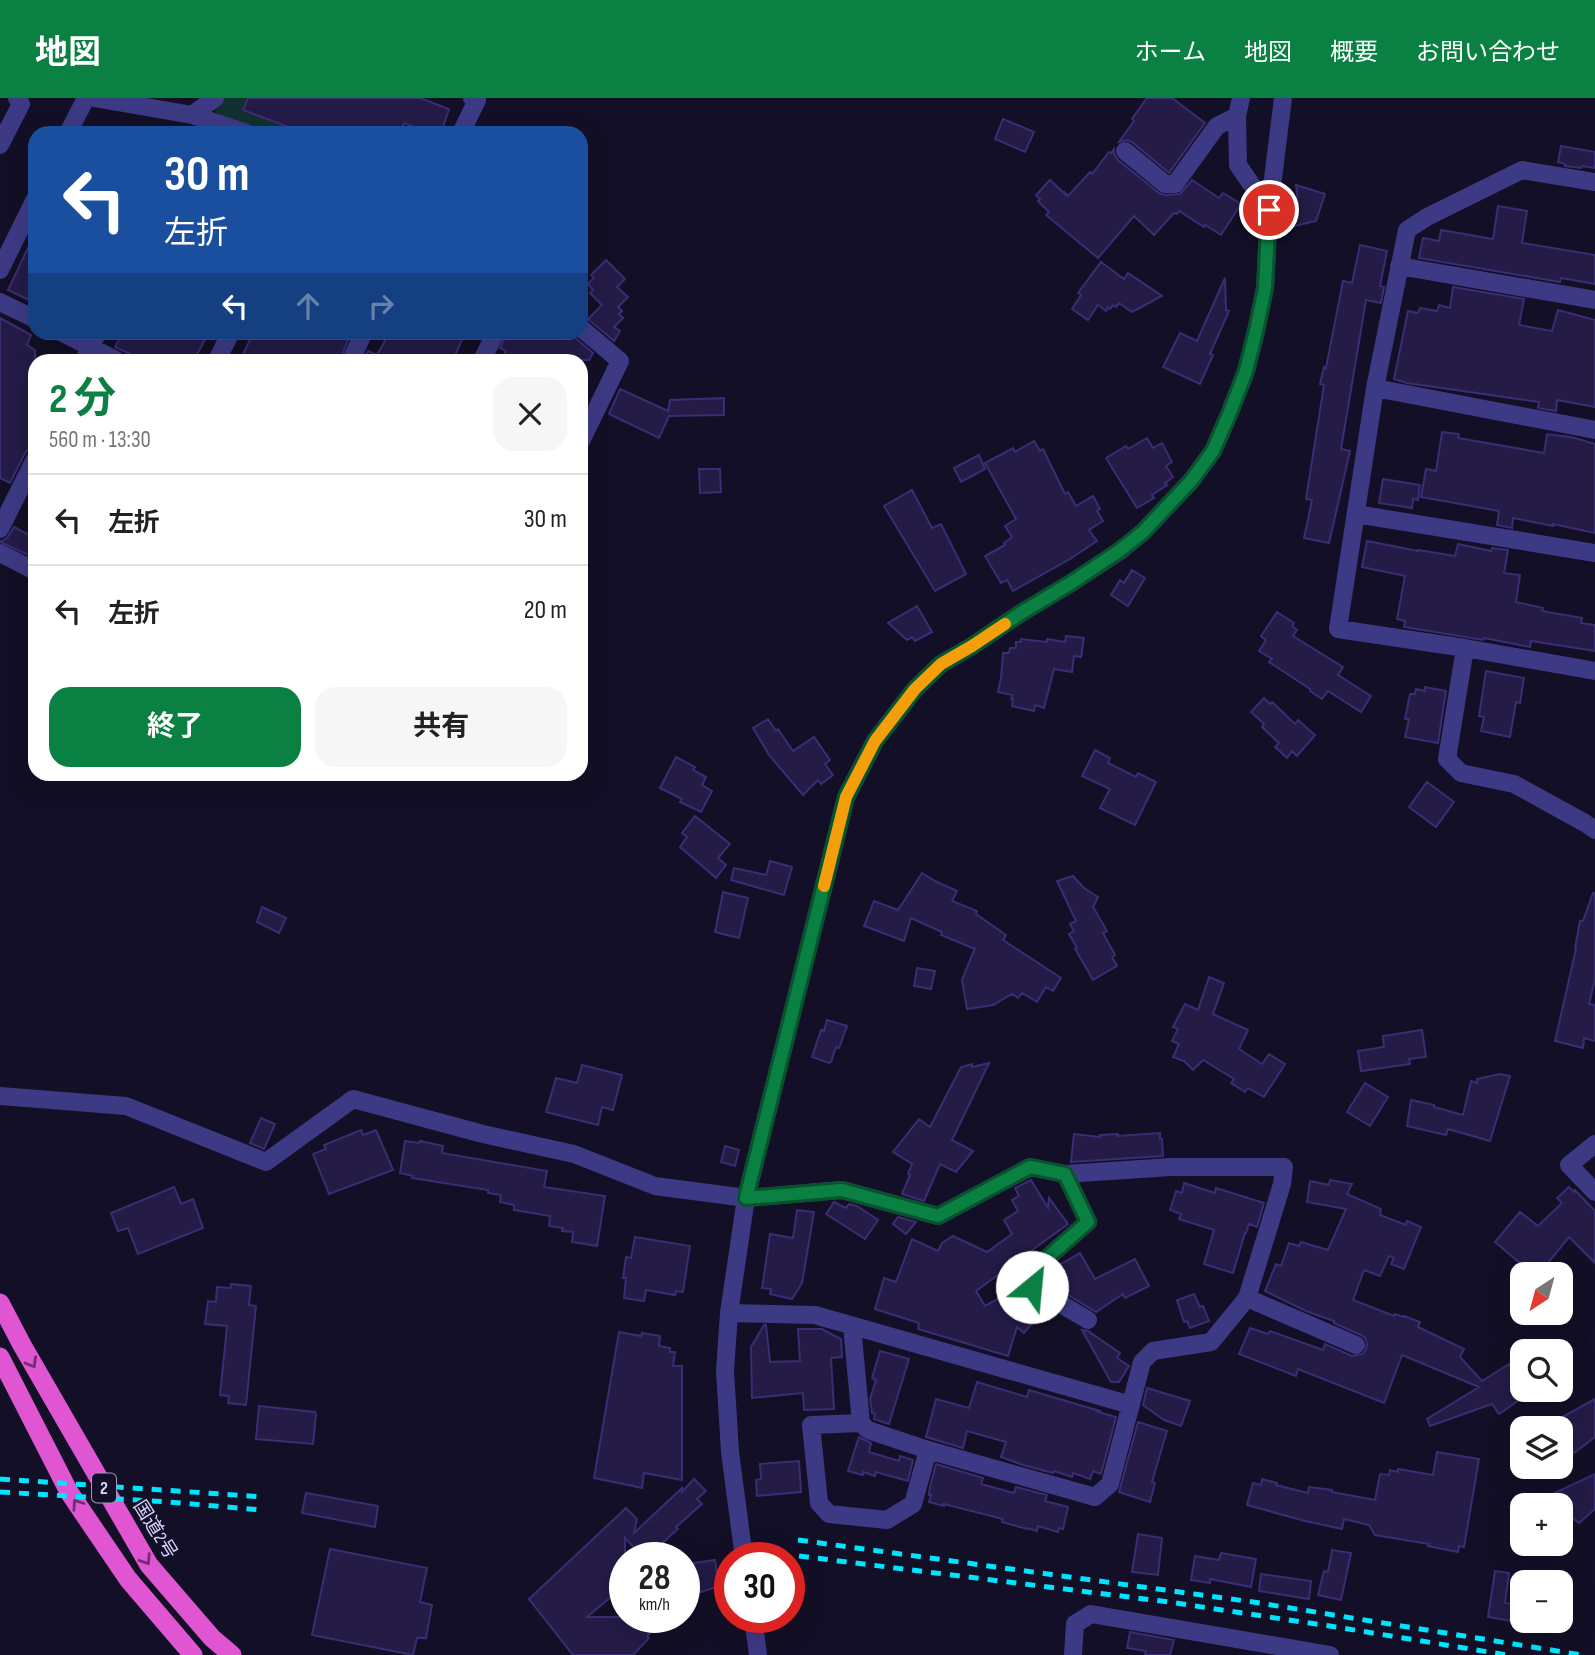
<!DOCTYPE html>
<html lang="ja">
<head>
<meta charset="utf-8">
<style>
	body { margin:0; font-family:"Sofia Sans Condensed","Noto Sans JP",sans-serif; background:#f6f6f6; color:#222; height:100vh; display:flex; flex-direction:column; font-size:26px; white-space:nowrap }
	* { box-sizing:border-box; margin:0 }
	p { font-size:23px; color:#767676 }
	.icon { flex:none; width:38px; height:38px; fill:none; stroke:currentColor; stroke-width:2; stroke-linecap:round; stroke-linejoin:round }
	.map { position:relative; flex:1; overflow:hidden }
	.details { position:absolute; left:28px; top:256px; width:560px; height:427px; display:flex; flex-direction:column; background:#fff; border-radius:21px; box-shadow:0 7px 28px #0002 }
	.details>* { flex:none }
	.top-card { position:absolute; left:28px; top:28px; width:560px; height:214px; border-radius:21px; box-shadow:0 7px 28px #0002; background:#1a4fa0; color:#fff; overflow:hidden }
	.needle { width:46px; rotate:216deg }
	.controls { position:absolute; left:1510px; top:1164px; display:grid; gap:14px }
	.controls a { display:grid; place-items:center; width:63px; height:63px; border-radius:14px; background:#fff; box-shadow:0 7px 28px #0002; font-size:35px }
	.speed { position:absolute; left:609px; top:1444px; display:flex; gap:14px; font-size:35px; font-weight:700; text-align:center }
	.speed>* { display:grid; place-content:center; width:91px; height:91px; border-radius:50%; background:#fff; box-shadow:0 7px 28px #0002; line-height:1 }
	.speed small { font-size:18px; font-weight:400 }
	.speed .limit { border:10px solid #d22; background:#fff; color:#111 }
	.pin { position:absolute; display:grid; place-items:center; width:60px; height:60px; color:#fff; margin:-30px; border:4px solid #fff; border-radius:50%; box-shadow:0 2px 7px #0007 }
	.me { position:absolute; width:77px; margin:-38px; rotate:28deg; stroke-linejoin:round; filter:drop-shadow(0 0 5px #0008) }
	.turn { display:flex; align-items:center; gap:24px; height:147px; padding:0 21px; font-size:32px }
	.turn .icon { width:91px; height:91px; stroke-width:2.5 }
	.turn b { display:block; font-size:49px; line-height:60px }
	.lanes { display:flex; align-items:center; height:66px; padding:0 21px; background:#0003; justify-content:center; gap:35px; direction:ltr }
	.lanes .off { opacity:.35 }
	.round { display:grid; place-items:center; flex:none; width:74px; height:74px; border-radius:21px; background:#f6f6f6 }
	.overview { display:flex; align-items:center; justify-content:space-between; height:119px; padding:0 21px }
	h1 { font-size:42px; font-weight:700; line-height:52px; color:#0b8043 }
	.action { display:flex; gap:14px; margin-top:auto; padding:14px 21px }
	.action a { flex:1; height:80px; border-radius:21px; background:#0b8043; color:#fff; font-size:28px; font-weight:700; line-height:80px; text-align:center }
	.action a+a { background:#f6f6f6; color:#222 }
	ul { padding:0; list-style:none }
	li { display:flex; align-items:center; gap:21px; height:91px; padding:0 21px; border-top:2px solid #e0e0e0 }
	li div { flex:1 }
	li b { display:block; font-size:26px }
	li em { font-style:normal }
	header { display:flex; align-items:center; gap:42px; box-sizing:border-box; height:98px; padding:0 35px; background:#0b8043; color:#fff }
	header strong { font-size:33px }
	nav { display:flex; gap:38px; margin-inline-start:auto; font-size:24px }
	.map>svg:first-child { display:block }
	.green { fill:#12302f }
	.building { fill:#241b47; stroke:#3b2d73; stroke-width:2 }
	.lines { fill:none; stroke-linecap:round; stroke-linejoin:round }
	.minor { stroke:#3d3a85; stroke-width:18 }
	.tertiary { stroke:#3d3a85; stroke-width:18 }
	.trunk { stroke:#e055d1; stroke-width:19 }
	.rail { stroke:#00e5ff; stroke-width:5; stroke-dasharray:10 9; stroke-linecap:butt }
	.oneway { stroke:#6f2e73 }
	.route-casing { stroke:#07532c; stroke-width:18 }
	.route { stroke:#0b8043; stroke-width:12 }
	.slow { stroke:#f59e0b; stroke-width:12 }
	.labels { text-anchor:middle; stroke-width:5; stroke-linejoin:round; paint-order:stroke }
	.shield { fill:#130f26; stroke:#9e99be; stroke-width:2 }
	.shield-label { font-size:18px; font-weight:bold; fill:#d9d4ff }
	.street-label { font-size:19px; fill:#d9d4ff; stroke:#130f26 }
</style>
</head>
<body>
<header>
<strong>地図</strong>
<nav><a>ホーム</a><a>地図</a><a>概要</a><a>お問い合わせ</a></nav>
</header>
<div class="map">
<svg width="1595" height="1557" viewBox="0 0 1595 1557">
	<rect width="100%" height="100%" fill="#130f26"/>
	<path class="green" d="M210 0H387L368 35H224Z"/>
	<path class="building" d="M248 0H420L449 11 441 35H431L404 25 401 35H305L243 12Z
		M1147 0H1172L1205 25 1169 75 1132 44 1126 42 1119 44 1134 23 1132 21Z
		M1003 21 1034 34 1025 54 995 41Z
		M1561 48 1595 54V70L1582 68 1581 70 1565 68V66L1558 64Z
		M1114 51V56L1118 62 1159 95 1165 97 1180 96 1192 82 1219 100 1223 95 1241 106 1221 137 1205 127 1204 129 1179 113 1177 116 1174 115 1154 137 1134 118 1098 160 1046 117 1049 114 1038 103 1040 101 1036 97 1050 82 1065 96V95L1068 98 1090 74 1092 76 1109 54 1111 55Z
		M1296 87 1325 96 1316 123 1295 128 1298 105Z
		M1498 108 1527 113 1522 145 1595 157V186L1561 180 1560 184 1419 160 1423 140 1439 143 1441 132 1493 141Z
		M35 135V205L8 192Z
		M1360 147 1387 153 1380 188 1384 189 1381 205 1366 202 1341 351 1350 353 1329 445 1304 440 1312 402 1306 401 1324 287 1320 286 1324 269 1326 270 1343 183 1352 185Z
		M606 162 625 181 617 189 628 199 618 209 622 213 619 216 623 220 614 229 620 233 614 243 588 221 602 207 590 195 593 192 588 186 594 180 591 177Z
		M1101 164 1124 181 1128 175 1162 198 1132 214 1119 205 1116 209 1113 207 1110 211 1108 209 1106 213 1098 207 1088 222 1072 211 1081 197 1078 195Z
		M1225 180 1226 212 1229 213 1210 256 1213 257 1200 286 1163 269 1180 235 1197 243Z
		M1453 189 1524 201 1519 227 1552 233 1558 212 1595 222V309L1557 302 1556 313 1538 310 1539 304 1407 285 1394 281 1408 213 1418 215 1420 210 1437 213 1439 207 1450 210Z
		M0 220 31 237 27 247 35 252V350L29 351 25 355 10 385 0 380Z
		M123 234H209L194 262H143L115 249Z
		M254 234H351L340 262H240Z
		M390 234H483L480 241 465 235 453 262H363L368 253 377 257Z
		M507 234H558L571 241 573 238 593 255 589 262H501L506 253 500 250Z
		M620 291 668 313 670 302 724 300V317L669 318 659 340 609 316Z
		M1442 334 1459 336 1458 340 1544 355 1547 336 1571 339 1595 346V435L1553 426V428L1513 420 1512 430 1497 427 1499 413 1421 399 1426 371 1436 373Z
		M1147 340 1153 350 1162 345 1172 364 1166 368 1173 379 1165 385 1167 387 1152 397 1154 400 1137 410 1106 360 1126 348 1128 351Z
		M1034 343 1040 353 1043 351 1065 396 1068 394 1076 408 1093 398 1100 411 1097 413 1103 423 1089 432 1097 443 1070 461 1013 493 1007 482 1001 485 985 458 1005 447 1004 445 1012 439 1005 428 1016 421 985 365 1013 350 1015 354Z
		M979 357 985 371 961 384 954 370Z
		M699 371H720L721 394 700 395Z
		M1383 381 1420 387 1418 402 1413 401 1412 410 1379 405Z
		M912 392 932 430 941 426 966 476 935 493 884 408Z
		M14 429 35 440V460L0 444 7 440Z
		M1367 443 1418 453V452L1455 458 1458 446 1491 453 1492 450 1508 452 1504 475 1520 477 1516 504 1543 510 1542 513 1582 520 1581 525 1595 527V553L1531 543 1530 549 1484 540 1483 542 1404 529 1405 523 1397 521 1405 478 1362 469Z
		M1132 472 1145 480 1128 508 1111 497 1120 482 1124 485Z
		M917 508 932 534 915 543 912 539 907 542 888 525Z
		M1277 514 1294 525 1292 528 1297 532 1293 538 1343 569 1338 577 1371 598 1361 614 1328 593 1322 601 1310 593V591L1269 564 1272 561 1259 553 1266 542 1261 538Z
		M1066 538 1084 540 1081 559 1074 558 1072 574 1054 571 1044 610 1035 607 1034 613 1012 608 1013 601H1011L1012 597 998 594 1001 580 1003 555H1009L1010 550H1016V544H1021V541L1047 544V541L1065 544Z
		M1486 573 1524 580 1520 605 1516 604 1510 639 1481 633 1484 619 1479 618Z
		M1425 589 1446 593 1438 645 1405 639 1409 621H1405L1410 596H1415L1416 591 1425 593Z
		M1264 600 1270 606 1272 604 1295 626 1298 622 1315 637 1297 658 1292 653 1287 660 1275 649 1279 645 1262 629 1264 626 1251 614Z
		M768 621 776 633 778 631 793 653 814 639 830 662 825 666 833 677 821 686 818 682 803 697 769 657 753 630Z
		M1095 652 1110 660 1108 665 1136 679 1138 675 1156 684 1135 727 1100 710 1110 691 1082 678Z
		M676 659 695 669 693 672 706 679 702 687 712 693 701 714 680 704 682 701 660 690Z
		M1427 684 1454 704 1436 729 1409 709Z
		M695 718 730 746 718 760 726 767 716 780 680 749 687 739 682 735Z
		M770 763 792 769 784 797 731 782 734 770 766 777Z
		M922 775 937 784 957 793 952 803 977 813 976 816 1006 837 1003 842 1061 880 1053 893 1046 889 1037 904 1022 895 1018 900 1012 896 993 907 967 911 962 882 972 857 975 851 941 837 942 834 911 820 904 843 864 828 874 803 898 812Z
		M1073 778 1084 790 1098 799 1093 809 1107 833 1103 835 1115 857 1112 859 1117 868 1093 882 1075 851 1077 850 1069 836 1074 833 1070 826 1076 823 1057 783Z
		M723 794 748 800 739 840 715 834Z
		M1593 795H1595V881L1589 906 1595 907V943L1584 940 1583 950 1555 943 1576 851 1575 850 1580 823H1583Z
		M262 809 286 820 279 835 257 824Z
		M917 870 935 873 931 891 914 888Z
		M1209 879 1224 885 1213 916 1248 932 1239 951 1262 966 1269 956 1285 966 1264 999 1248 990 1245 994 1231 985 1234 981 1203 962 1193 972 1184 963 1173 959 1179 946 1172 943 1178 931 1173 929 1185 906 1198 912Z
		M827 922 847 928 839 950 836 949 831 964 829 965 812 959 821 932 824 933Z
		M1422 932 1426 959 1409 961 1410 966 1361 973 1358 953 1384 949 1383 938Z
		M989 965 952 1042 973 1053 956 1074 940 1066 924 1103 902 1096 910 1077 908 1076 912 1066 893 1054 919 1021 930 1029 961 969 972 966V969Z
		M582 967 622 977 613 1012 602 1009 598 1027 546 1014 556 980 577 985Z
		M1499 976 1510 978 1490 1043 1448 1031 1446 1037 1407 1028 1411 1002 1434 1007V1009L1463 1017 1471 983 1477 985V981Z
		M1365 985 1388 999 1370 1028 1347 1014Z
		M261 1020 275 1026 264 1051 250 1045Z
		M361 1032 363 1037 376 1032 393 1072 329 1096 313 1056 326 1051 324 1047Z
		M1160 1035V1041H1162L1163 1058 1071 1064 1074 1036 1100 1039V1037L1118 1036V1038Z
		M405 1043 419 1045 420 1043 443 1048 442 1055 547 1073 544 1089 605 1098 597 1148 572 1144 573 1134 562 1133 563 1130 549 1128 550 1118 514 1112V1107L500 1104 501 1097 488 1095V1092L412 1080 413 1078 400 1075Z
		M725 1048 739 1052 735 1068 721 1064Z
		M1031 1082 1048 1110 1049 1100 1068 1126 976 1193 985 1208 1014 1192 1031 1205 1029 1208 1039 1217 1024 1235 1017 1229 1008 1258 918 1231 919 1225 875 1211 884 1180 896 1184 912 1141 938 1153 942 1145 953 1138 987 1154 1012 1136 1004 1122 1018 1113 1012 1102 1019 1098 1015 1090Z
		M1330 1082 1352 1086 1347 1096 1381 1111 1380 1117 1406 1127 1407 1123 1421 1129 1404 1171 1391 1166 1394 1160 1389 1158 1380 1178 1364 1172 1353 1202 1394 1218 1395 1216 1403 1219 1404 1218 1420 1224 1418 1229 1464 1251 1460 1259 1482 1283 1509 1266 1513 1272 1522 1266V1300L1499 1316 1492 1306 1430 1328 1427 1321 1479 1289 1402 1257 1384 1305 1298 1271 1296 1278 1239 1256 1250 1230 1268 1236 1270 1233 1323 1252 1325 1246 1352 1258 1362 1256 1366 1252 1367 1245 1365 1240 1361 1237 1334 1225V1223L1306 1213 1265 1193 1276 1166 1281 1168 1289 1145 1299 1148 1301 1144 1328 1152 1346 1111 1307 1104 1310 1083 1329 1087Z
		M1184 1085 1215 1095 1216 1090 1264 1105 1257 1129 1249 1126 1246 1135H1245L1233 1175 1204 1166 1214 1132 1179 1121 1181 1116 1170 1112 1176 1093 1182 1095Z
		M174 1089 181 1106 193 1101 203 1130 138 1156 128 1130 118 1133 111 1115Z
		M1569 1089 1574 1094 1575 1092 1595 1113V1165L1569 1139 1539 1176H1533L1495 1144 1520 1114 1538 1128 1562 1105 1557 1100Z
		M834 1104 846 1110 849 1106 857 1108 878 1122 865 1141 826 1116Z
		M797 1112 814 1114 802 1185 792 1201 770 1196 771 1191 762 1190 770 1136 793 1140Z
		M898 1119 916 1124 906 1136 893 1126Z
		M635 1139 690 1148 683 1194 676 1193 675 1197 646 1192 644 1203 624 1200 626 1180H623L626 1159 631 1160Z
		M1080 1155 1095 1181 1135 1161 1149 1188 1125 1200 1123 1196 1096 1214 1060 1192 1049 1173Z
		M231 1186 251 1188 249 1207 256 1208 246 1307 228 1305 229 1298 220 1297 227 1228 205 1226 208 1203 216 1204 217 1189 231 1190Z
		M1194 1196 1200 1209 1203 1208 1209 1223 1190 1230 1187 1223 1184 1224 1177 1202Z
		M764 1227H766L770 1264 800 1263 798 1231H822L841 1241 842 1259 831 1260 834 1311 804 1312 803 1295 752 1300 751 1249Z
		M1082 1232 1088 1233 1120 1255 1117 1260 1129 1268 1119 1284H1111Z
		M619 1234 641 1238 642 1235 660 1238 659 1248 670 1250V1254H675L673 1268H682V1382L644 1375 642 1390 594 1380Z
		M880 1253 909 1261 889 1326 874 1321 875 1316 872 1315 870 1301 876 1282 872 1280Z
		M977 1284 1027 1299 1029 1292 1100 1313 1098 1314 1116 1319 1101 1376 1093 1373 1090 1381 1073 1375 1072 1379 1054 1373 1053 1375 1023 1367 1001 1359 1006 1344 967 1333 963 1350 926 1339 936 1301 969 1310Z
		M1147 1290 1190 1303 1181 1328 1164 1322 1143 1307Z
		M1595 1301V1339L1574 1355 1561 1336V1330H1557L1553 1324Z
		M259 1308 315 1314 316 1317 313 1346 256 1341Z
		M1138 1324 1167 1333 1152 1384 1155 1385 1150 1404 1119 1394Z
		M859 1339 871 1345 869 1354 899 1363 900 1358 913 1362 908 1383 876 1374 875 1378 863 1374V1377L848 1373Z
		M1437 1354 1479 1361 1464 1449 1459 1448 1458 1454 1428 1448 1429 1446 1375 1437 1369 1427 1344 1421 1342 1431 1305 1423 1247 1407 1253 1385 1261 1387 1262 1381 1277 1385 1276 1387 1308 1395 1309 1389 1332 1392V1394L1375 1402 1380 1376 1389 1377 1390 1372 1398 1374V1371L1433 1377Z
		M799 1363 801 1394 757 1398 756 1382 761 1381 760 1366Z
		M936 1366 983 1380 981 1386 1014 1395 1016 1389 1047 1397 1045 1403 1068 1409 1063 1431 1059 1430 1058 1434 1038 1428 1037 1433 1027 1430V1431L1002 1424 1003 1421 944 1406V1408L929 1404 931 1397H929L930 1389Z
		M1595 1376V1411L1579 1425 1561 1411V1407H1529Z
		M694 1381 706 1393 697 1401 702 1406 676 1429 678 1431 660 1447 657 1444 641 1457 625 1440V1487L587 1519H668L647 1538 649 1540 633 1557H573L529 1501 626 1410 637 1421 634 1435 682 1390V1394Z
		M306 1395 378 1408 375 1429 302 1415Z
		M1138 1436 1162 1440 1158 1477 1132 1474Z
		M330 1451 427 1470 420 1504 432 1507 426 1540H417L413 1557 312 1537Z
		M1332 1452 1351 1455 1341 1502 1318 1497 1324 1473 1328 1474Z
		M1221 1455 1256 1461 1251 1489 1210 1481V1485L1191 1482 1195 1458 1219 1462Z
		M715 1462 719 1488 701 1494 697 1490 684 1502V1475L694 1465Z
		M1495 1473 1509 1475 1505 1505 1520 1507 1518 1524 1488 1519Z
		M1261 1476 1311 1483 1309 1501 1259 1493Z
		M1130 1534 1174 1542 1170 1557H1145L1146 1553 1127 1550Z"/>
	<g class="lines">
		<path class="minor" d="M94 0 192 17 247 35
			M1241 0 1237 18 1238 67 1269 112
			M192 17 215 0
			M68 35 86 0
			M461 35 477 2 472 0
			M0 47 21 6 17 0
			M1125 53 1165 86H1175L1217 28 1237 18
			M1595 84 1522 72 1427 119 1407 132 1375 290 1338 531 1465 550 1447 661 1461 675 1514 686 1585 725 1595 732
			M1399 168 1595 202
			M0 172 35 101
			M0 204 35 221
			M581 230 620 263 581 343
			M61 234 116 262
			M84 262 98 234
			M217 262 231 234
			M351 262 364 234
			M482 262 496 234
			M1375 290 1595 332
			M1356 416 1595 455
			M0 431 35 361
			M0 455 35 473
			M1465 550 1595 573
			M0 998 126 1008 266 1064 353 1001 483 1036 574 1056 655 1088 746 1100 842 1092 938 1118 1030 1069 1065 1076 1088 1124 1032 1173V1189L1088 1222
			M1595 1046 1569 1067 1595 1094
			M1247 1200 1356 1247
			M729 1215 815 1217 1131 1307
			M852 1228 861 1325 868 1332 928 1352 1095 1399 1110 1386 1142 1264 1153 1253 1211 1244 1247 1200 1282 1086 1284 1069H1171L1065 1076
			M861 1325 811 1327 819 1405 829 1416 887 1422 913 1406 928 1352
			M1073 1557 1075 1526 1091 1516 1330 1557"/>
		<path class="tertiary" d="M744 1460 730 1354 725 1273 729 1215 746 1100 846 699 875 643 915 591 941 566 972 548 1021 515 1071 485 1120 453 1143 434 1191 383 1213 353 1230 314 1246 273 1256 233 1265 190 1269 112 1283 0
			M753 1519 758 1557"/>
		<path class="trunk" d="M0 1205 22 1247 149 1467 212 1540 232 1557
			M0 1259 69 1394 128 1481 193 1557"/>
		<path class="rail" d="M0 1381 265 1399
			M0 1394 169 1404 262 1412
			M798 1442 1253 1504 1582 1557
			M799 1458 1169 1504 1336 1529 1507 1557"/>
	</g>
	<defs><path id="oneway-chevron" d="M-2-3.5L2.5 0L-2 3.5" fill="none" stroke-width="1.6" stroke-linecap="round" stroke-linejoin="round" transform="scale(1.75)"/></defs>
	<g class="oneway">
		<use href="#oneway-chevron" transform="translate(32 1265) rotate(60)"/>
		<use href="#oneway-chevron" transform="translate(77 1406) rotate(-124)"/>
		<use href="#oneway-chevron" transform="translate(146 1462) rotate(57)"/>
	</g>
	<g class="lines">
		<defs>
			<path id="route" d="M1032 1189V1173L1088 1124 1065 1076 1030 1069 938 1118 842 1092 746 1100 846 699 875 643 915 591 941 566 972 548 1021 515 1071 485 1119 453 1143 434 1191 383 1213 353 1230 314 1246 273 1256 233 1265 190 1269 112"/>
		</defs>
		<use href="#route" class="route-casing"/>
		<use href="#route" class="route"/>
		<path class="slow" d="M824 788 846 699 875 643 915 591 941 566 972 548 1005 526"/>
	</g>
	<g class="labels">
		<rect class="shield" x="92" y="1375.5" width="24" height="29" rx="5"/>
		<g class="shield-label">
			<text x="104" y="1396">2</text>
		</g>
		<g class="street-label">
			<text transform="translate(156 1431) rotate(58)" y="7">国道2号</text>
		</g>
	</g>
</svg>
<div class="controls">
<a><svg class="needle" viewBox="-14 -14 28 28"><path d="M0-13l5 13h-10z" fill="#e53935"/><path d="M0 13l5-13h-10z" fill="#767676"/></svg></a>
<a><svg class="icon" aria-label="search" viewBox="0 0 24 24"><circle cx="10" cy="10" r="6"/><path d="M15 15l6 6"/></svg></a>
<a><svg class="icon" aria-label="layers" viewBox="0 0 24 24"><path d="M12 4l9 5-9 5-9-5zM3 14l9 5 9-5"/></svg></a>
<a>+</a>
<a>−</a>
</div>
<div class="speed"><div>28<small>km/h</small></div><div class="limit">30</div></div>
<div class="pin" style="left:1269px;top:112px;background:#d93025"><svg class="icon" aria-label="arrive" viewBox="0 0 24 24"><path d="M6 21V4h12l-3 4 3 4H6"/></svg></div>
<svg class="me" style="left:1032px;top:1189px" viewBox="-20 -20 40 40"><circle r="19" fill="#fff"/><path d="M0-13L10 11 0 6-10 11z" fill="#0b8043"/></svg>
<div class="top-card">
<div class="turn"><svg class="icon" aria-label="left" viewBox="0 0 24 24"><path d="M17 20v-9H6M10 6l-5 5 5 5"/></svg><div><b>30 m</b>左折</div></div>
<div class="lanes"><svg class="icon" aria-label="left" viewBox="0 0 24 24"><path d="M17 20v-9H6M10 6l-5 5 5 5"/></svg><svg class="icon off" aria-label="ahead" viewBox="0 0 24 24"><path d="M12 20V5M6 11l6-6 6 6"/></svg><svg class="icon off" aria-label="right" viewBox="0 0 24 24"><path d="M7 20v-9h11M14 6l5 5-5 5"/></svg></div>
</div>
<section class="details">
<div class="overview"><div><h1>2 分</h1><p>560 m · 13:30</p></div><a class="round"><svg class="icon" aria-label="close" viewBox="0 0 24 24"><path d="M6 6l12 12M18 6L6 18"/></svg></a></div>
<ul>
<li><svg class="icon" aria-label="left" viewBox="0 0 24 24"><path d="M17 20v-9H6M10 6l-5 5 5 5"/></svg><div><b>左折</b></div><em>30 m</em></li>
<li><svg class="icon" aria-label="left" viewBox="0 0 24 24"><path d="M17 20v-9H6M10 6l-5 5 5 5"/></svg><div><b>左折</b></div><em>20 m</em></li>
</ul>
<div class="action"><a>終了</a><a>共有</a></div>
</section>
</div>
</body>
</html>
